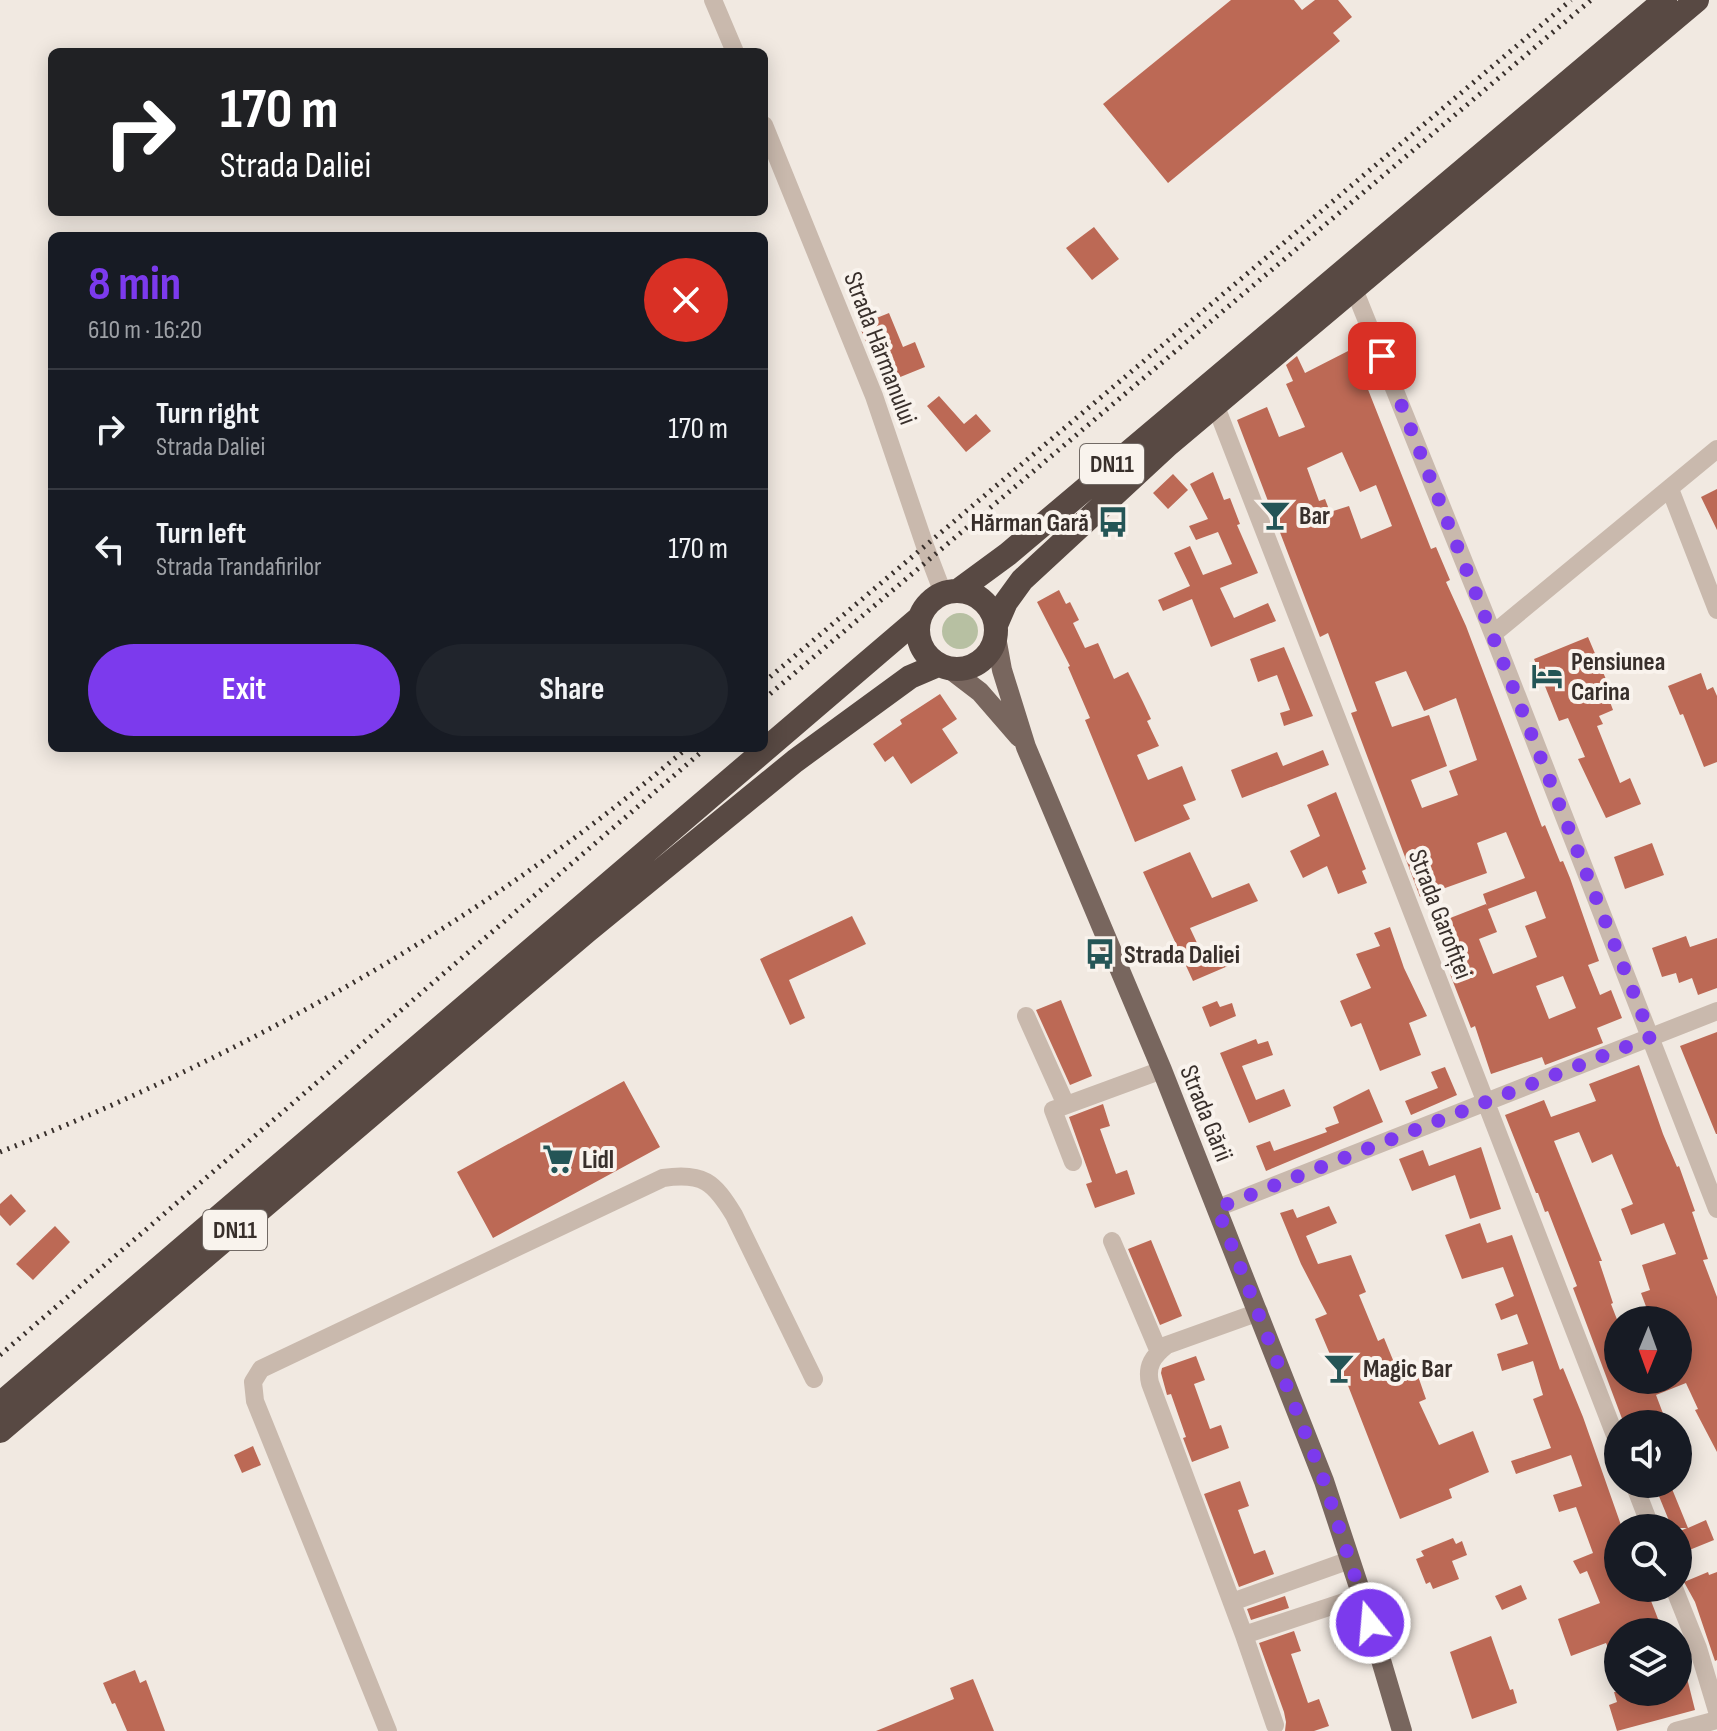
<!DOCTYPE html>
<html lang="en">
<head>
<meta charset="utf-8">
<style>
	body { margin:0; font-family:"Sofia Sans Condensed",sans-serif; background:#20242c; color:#f1f3f6; height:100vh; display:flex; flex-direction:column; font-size:30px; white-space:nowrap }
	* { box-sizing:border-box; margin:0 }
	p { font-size:26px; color:#9ea1a6 }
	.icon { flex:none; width:44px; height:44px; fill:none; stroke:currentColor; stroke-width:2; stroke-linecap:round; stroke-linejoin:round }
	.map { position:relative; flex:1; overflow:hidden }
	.panel { position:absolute; left:48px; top:232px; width:720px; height:520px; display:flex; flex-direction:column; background:#171b24; border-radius:12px; box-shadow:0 4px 20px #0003 }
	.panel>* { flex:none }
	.top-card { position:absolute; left:48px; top:48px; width:720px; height:168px; border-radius:12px; box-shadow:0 4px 20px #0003; background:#202124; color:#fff; overflow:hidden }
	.needle { width:52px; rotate:181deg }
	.fabs { position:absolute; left:1604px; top:1306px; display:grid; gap:16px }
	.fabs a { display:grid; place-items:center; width:88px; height:88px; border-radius:50%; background:#171b24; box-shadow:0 4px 20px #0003; font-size:40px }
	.pin { position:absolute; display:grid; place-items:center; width:68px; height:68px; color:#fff; margin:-34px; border-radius:16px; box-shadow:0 4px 12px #0006 }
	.me { position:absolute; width:88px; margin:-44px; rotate:343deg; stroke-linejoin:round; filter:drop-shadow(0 0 6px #0008) }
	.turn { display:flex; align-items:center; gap:28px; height:168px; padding:0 40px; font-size:36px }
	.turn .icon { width:104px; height:104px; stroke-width:2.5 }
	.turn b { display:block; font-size:56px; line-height:68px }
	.round { display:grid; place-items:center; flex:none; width:84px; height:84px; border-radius:42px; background:#20242c }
	.head { display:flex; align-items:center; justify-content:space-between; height:136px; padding:0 40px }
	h1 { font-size:48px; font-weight:700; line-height:60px; color:#7c3aed }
	.primary-button { display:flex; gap:16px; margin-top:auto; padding:16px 40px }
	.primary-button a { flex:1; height:92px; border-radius:48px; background:#7c3aed; color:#fff; font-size:32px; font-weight:700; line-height:92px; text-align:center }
	.primary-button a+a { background:#20242c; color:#f1f3f6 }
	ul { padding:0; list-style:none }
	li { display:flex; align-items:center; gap:24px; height:120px; padding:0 40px; border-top:2px solid #363941 }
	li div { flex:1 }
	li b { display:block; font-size:30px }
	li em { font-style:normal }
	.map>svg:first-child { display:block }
	.green { fill:#b7c0a2 }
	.building { fill:#bc6955; fill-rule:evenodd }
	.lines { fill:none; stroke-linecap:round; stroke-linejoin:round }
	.minor { stroke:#c9b9ad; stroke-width:18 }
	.major { stroke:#78665e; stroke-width:20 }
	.highway { stroke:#584943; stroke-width:24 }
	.rail { stroke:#382f2b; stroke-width:5; stroke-dasharray:2 6; stroke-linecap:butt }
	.route { stroke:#7c3aed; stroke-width:14; stroke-dasharray:0 25.2 }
	.labels { text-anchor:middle; stroke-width:8; stroke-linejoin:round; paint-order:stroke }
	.shield { fill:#f9f3ed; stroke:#726a65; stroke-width:2 }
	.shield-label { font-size:24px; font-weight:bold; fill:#382f2b }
	.street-label { font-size:26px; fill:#382f2b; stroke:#f9f3ed }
	.poi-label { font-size:26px; font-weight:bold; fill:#382f2b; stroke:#f9f3ed; text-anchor:start }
</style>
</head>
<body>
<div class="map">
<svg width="1717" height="1731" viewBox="0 0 1717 1731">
	<rect width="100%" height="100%" fill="#f1e9e1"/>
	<path class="green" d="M942 631a18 18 0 1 1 36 0a18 18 0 1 1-36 0Z"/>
	<path class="building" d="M1231 0H1294L1302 10 1315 0H1338L1352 17 1333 33 1340 41 1168 183 1103 104Z
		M1094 227 1119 259 1092 280 1066 248Z
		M889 313 903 347 915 342 925 367 883 384 859 325Z
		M1352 349 1431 549 1436 547 1450 580 1446 582 1466 626 1542 827 1545 825 1560 862 1563 861 1570 878 1599 961 1588 965 1600 995 1611 990 1622 1018 1597 1028 1603 1043 1545 1065 1542 1057 1491 1074 1475 1026 1471 1028 1450 974 1460 970 1440 922 1486 904 1487 906 1483 894 1525 878 1506 832 1477 843 1487 873 1420 897 1351 713 1357 711 1328 633 1320 637 1237 420 1267 407 1279 437 1305 427 1286 384 1293 381 1286 365 1297 356 1305 373ZM1342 452 1360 492 1376 485 1392 526 1361 539 1349 506 1330 512 1325 499 1319 501 1307 468ZM1406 671 1424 711 1456 698 1477 760 1449 771 1458 795 1422 808 1411 780 1447 766 1429 715 1392 727 1375 682ZM1536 891 1546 918 1525 926 1537 957 1493 974 1479 939 1497 932 1488 909ZM1563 976 1576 1008 1549 1019 1536 986Z
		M939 396 964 424 976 414 991 431 966 452 927 406Z
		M1213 472 1224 500 1230 498 1240 524 1237 525 1258 573 1220 588 1234 618 1268 603 1276 621 1211 647 1192 599 1163 611 1158 600 1190 586 1174 553 1190 546 1203 575 1232 564 1218 532 1196 540 1189 526 1208 519 1190 484Z
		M1173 474 1188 490 1168 509 1153 493Z
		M1717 489V530L1701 497Z
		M1059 590 1066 604 1070 602 1079 620 1073 623 1085 648 1098 643 1114 679 1128 672 1143 702 1151 719 1147 721 1159 746 1137 755 1148 780 1182 766 1196 800 1183 805 1190 819 1135 842 1085 720 1090 718 1068 667 1070 666 1037 602Z
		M1588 637 1608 684 1604 686 1613 710 1599 716 1603 724 1597 726 1620 783 1630 778 1641 804 1606 818 1578 759 1585 757 1568 718 1559 721 1534 659Z
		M1284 647 1313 716 1284 726 1280 713 1290 710 1277 675 1258 682 1250 659Z
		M1701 673 1707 690 1713 687 1717 696V762L1704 767 1683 714 1680 715 1668 686Z
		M940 694 957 719 942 729 958 753 911 784 893 756 885 762 873 744 902 724 900 720Z
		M1323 750 1329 765 1242 798 1231 770 1277 752 1283 766Z
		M1336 792 1366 869 1362 871 1367 883 1338 894 1327 866 1303 878 1290 851 1320 836 1307 805Z
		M1652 843 1664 875 1625 889 1614 857Z
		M1190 852 1212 898 1249 883 1258 901 1190 928 1205 960 1223 954 1228 966 1193 981 1143 872Z
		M852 916 866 944 789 980 805 1018 790 1025 760 959Z
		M1390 927 1404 968 1427 1016 1409 1023 1421 1055 1380 1071 1361 1023 1351 1027 1340 1001 1371 988 1356 954 1380 946 1374 933Z
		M1686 936 1690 947 1717 938V988L1698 995 1692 978 1679 983 1676 973 1662 977 1652 948Z
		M1061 1000 1092 1076 1070 1085 1036 1010Z
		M1217 1001 1220 1007 1232 1003 1236 1016 1210 1027 1202 1007Z
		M1717 1032V1134H1716L1680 1046Z
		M1256 1039 1258 1044 1268 1041 1273 1055 1242 1066 1256 1100 1284 1089 1291 1106 1249 1123 1220 1053Z
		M1639 1065 1663 1134 1677 1167 1679 1166 1695 1211 1692 1212 1708 1259 1703 1260 1717 1297V1452L1695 1410 1698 1409 1686 1383 1656 1395 1667 1424H1624L1573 1288 1577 1286 1548 1211 1545 1212 1538 1193H1536L1505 1115 1544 1100 1551 1117 1596 1101 1589 1084ZM1579 1132 1592 1163 1612 1154 1633 1204 1621 1209 1631 1235 1664 1223 1676 1254 1642 1265 1650 1290 1641 1293 1651 1320H1678V1380H1618V1322L1611 1304 1613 1303 1599 1261H1602L1554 1141Z
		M1445 1067 1457 1095 1411 1115 1405 1101 1438 1088 1431 1072Z
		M624 1081 660 1147 493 1238 457 1172Z
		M1369 1089 1383 1122 1266 1171 1256 1146 1270 1141 1274 1151 1327 1132 1325 1128 1339 1123 1333 1107Z
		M1103 1104 1110 1126 1100 1129 1116 1174 1127 1170 1135 1194 1095 1208 1086 1184 1092 1182 1069 1117Z
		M1481 1147 1501 1209 1470 1219 1455 1175 1412 1191 1399 1159 1423 1150 1429 1166Z
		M11 1194 26 1211 10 1226 0 1215V1204Z
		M1329 1206 1337 1223 1306 1236 1318 1264 1351 1255 1366 1292 1359 1295 1378 1341 1384 1338 1402 1382 1418 1376 1426 1399 1419 1402 1439 1445 1473 1431 1489 1472 1449 1489 1452 1498 1400 1519 1347 1383 1343 1385 1315 1319 1327 1314 1301 1264 1280 1213 1293 1209 1297 1218Z
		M1480 1223 1487 1243 1512 1235 1560 1370 1563 1368 1583 1417 1622 1528H1618V1588H1646L1660 1624 1638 1632H1618V1670L1606 1643 1571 1656 1558 1619 1600 1603 1587 1571 1580 1574 1573 1561 1593 1553 1576 1507 1559 1512 1553 1495 1582 1486 1571 1455 1516 1474 1511 1461 1551 1448 1533 1399 1543 1395 1533 1361 1502 1371 1497 1354 1528 1344 1517 1314 1501 1320 1495 1304 1514 1296 1503 1267 1462 1279 1445 1235Z
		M55 1226 70 1242 33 1280 16 1264Z
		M1151 1240 1182 1316 1160 1325 1128 1249Z
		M1196 1356 1205 1380 1194 1384 1210 1429 1221 1425 1229 1448 1192 1462 1183 1438 1186 1437 1171 1394 1167 1395 1161 1373 1162 1368Z
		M253 1446 261 1465 242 1473 234 1455Z
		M1240 1481 1249 1506 1238 1510 1254 1554 1265 1550 1274 1574 1239 1587 1204 1494Z
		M1654 1484H1670L1688 1528 1706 1520 1714 1540 1682 1553 1678 1543V1532L1687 1528H1672Z
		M1453 1538 1456 1544 1462 1541 1467 1555 1452 1561 1459 1579 1433 1589 1430 1582 1426 1584 1416 1559 1424 1556 1421 1551Z
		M1708 1572 1709 1575 1717 1572V1660L1715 1661 1695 1602 1684 1582Z
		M1521 1585 1527 1599 1502 1610 1495 1596Z
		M1285 1596 1289 1608 1251 1620 1247 1609Z
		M1294 1631 1301 1651 1291 1654 1308 1703 1319 1699 1329 1726 1314 1731H1285L1286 1722 1284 1712 1259 1643Z
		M1491 1636 1510 1690 1513 1689 1517 1703 1472 1719 1450 1652Z
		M1683 1662 1695 1710 1617 1731 1609 1705 1617 1702 1614 1692H1678V1663Z
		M135 1670 140 1683 146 1680 165 1731H127L115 1703 112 1704 103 1683Z
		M973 1679 994 1731H876L954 1699 950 1688Z"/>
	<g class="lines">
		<path class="minor" d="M713 0 735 52
			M764 125 874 396 925 546 943 593
			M1354 289 1493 634 1717 1209
			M1215 404 1618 1443
			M1670 489 1717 610
			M1493 634 1717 449
			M1026 1016 1066 1105
			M1073 1162 1053 1110 1162 1070
			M1217 1208 1717 1011
			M1112 1241 1159 1352
			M1259 1312 1167 1345C1153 1356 1146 1366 1150 1383L1244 1635 1362 1596
			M1634 1484 1651 1528
			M1674 1588 1698 1648 1717 1711
			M1232 1602 1350 1560
			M1244 1635 1275 1725
			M388 1731 255 1401 253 1382 261 1369 663 1178C703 1172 714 1182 734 1215L814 1379
			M1676 1731 1717 1720"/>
		<path class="major" d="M996 637 1002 670 1026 747 1162 1070 1324 1481 1362 1596 1402 1731
			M950 669 980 692 1019 737"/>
		<path class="highway" d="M959 590 1008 554 1665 0
			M918 630a39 39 0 1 1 78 0a39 39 0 1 1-78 0Z
			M996 625 1006 602 1022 580 1169 444 1697 0
			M0 1404 918 619
			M0 1431 587 931 795 761 910 677 938 665"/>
		<path class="rail" d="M764 682 1571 0
			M764 699 1591 0
			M0 1152C248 1054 484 922 687 748
			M0 1355 706 748"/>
	</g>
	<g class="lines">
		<path class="route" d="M1370 1623 1324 1481 1217 1208 1651 1037 1382 356"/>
	</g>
	<defs>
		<symbol id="bar-bare" viewBox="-9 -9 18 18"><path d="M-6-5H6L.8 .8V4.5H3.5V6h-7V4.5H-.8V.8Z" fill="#245556" stroke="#f9f3ed" stroke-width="2.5" paint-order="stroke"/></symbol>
		<symbol id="bus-bare" viewBox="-9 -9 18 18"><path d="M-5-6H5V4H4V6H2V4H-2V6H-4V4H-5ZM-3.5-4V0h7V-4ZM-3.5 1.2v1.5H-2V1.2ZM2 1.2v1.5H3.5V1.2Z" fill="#245556" stroke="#f9f3ed" stroke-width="2.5" paint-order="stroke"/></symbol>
		<symbol id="hotel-bare" viewBox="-9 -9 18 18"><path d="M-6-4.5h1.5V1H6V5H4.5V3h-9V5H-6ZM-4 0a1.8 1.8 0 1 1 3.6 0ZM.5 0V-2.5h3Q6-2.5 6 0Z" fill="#245556" stroke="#f9f3ed" stroke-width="2.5" paint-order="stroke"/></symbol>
		<symbol id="supermarket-bare" viewBox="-9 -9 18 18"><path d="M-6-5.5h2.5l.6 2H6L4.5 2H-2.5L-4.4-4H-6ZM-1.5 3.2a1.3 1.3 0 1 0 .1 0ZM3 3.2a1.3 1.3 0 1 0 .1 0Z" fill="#245556" stroke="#f9f3ed" stroke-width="2.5" paint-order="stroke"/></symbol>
	</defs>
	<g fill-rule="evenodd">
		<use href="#bar-bare" x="1253" y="493" width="44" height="44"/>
		<use href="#bus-bare" x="1091" y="500" width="44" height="44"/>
		<use href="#hotel-bare" x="1525" y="654" width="44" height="44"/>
		<use href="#bus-bare" x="1078" y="932" width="44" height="44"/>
		<use href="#supermarket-bare" x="536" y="1137" width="44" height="44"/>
		<use href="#bar-bare" x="1317" y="1346" width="44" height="44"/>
	</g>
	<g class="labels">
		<g class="shield">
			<rect x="1080" y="444" width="64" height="40" rx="6"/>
			<rect x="203" y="1210" width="64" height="40" rx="6"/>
		</g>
		<g class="shield-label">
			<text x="1112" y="472">DN11</text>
			<text x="235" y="1238">DN11</text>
		</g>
		<g class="street-label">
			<text transform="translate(881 348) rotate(69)" y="9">Strada Hărmanului</text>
			<text transform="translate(1441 914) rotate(69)" y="9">Strada Garofiței</text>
			<text transform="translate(1207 1113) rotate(68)" y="9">Strada Gării</text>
		</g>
		<g class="poi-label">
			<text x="1299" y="524">Bar</text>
			<text x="1089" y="531" text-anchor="end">Hărman Gară</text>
			<text x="1571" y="670">Pensiunea<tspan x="1571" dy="30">Carina</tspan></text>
			<text x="1124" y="963">Strada Daliei</text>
			<text x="582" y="1168">Lidl</text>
			<text x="1363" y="1377">Magic Bar</text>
		</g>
	</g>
</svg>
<div class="fabs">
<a><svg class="needle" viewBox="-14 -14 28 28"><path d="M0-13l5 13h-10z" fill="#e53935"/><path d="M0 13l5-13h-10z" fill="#9ea1a6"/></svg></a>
<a><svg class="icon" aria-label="sound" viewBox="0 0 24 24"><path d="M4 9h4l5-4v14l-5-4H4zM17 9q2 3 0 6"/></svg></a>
<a><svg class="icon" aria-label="search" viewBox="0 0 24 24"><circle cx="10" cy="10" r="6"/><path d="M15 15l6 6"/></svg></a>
<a><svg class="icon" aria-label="layers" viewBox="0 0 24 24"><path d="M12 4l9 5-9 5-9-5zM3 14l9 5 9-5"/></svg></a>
</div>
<div class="pin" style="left:1382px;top:356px;background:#d93025"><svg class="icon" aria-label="arrive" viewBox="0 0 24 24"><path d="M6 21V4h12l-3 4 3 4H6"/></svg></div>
<svg class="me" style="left:1370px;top:1623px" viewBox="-20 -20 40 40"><circle r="17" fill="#7c3aed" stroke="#fff" stroke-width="3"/><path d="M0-11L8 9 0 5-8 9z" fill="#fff"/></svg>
<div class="top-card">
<div class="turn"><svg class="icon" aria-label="right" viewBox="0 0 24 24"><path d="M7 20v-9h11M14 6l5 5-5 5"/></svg><div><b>170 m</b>Strada Daliei</div></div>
</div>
<section class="panel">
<div class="head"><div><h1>8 min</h1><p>610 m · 16:20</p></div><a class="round" style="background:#d93025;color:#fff"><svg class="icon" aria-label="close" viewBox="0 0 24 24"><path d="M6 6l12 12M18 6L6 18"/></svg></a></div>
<ul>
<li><svg class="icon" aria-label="right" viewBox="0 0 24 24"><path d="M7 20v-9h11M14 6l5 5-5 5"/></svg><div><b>Turn right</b><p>Strada Daliei</p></div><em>170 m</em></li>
<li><svg class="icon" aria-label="left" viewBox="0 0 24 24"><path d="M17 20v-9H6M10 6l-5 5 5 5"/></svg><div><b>Turn left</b><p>Strada Trandafirilor</p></div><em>170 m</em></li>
</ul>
<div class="primary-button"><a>Exit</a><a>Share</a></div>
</section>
</div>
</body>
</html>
